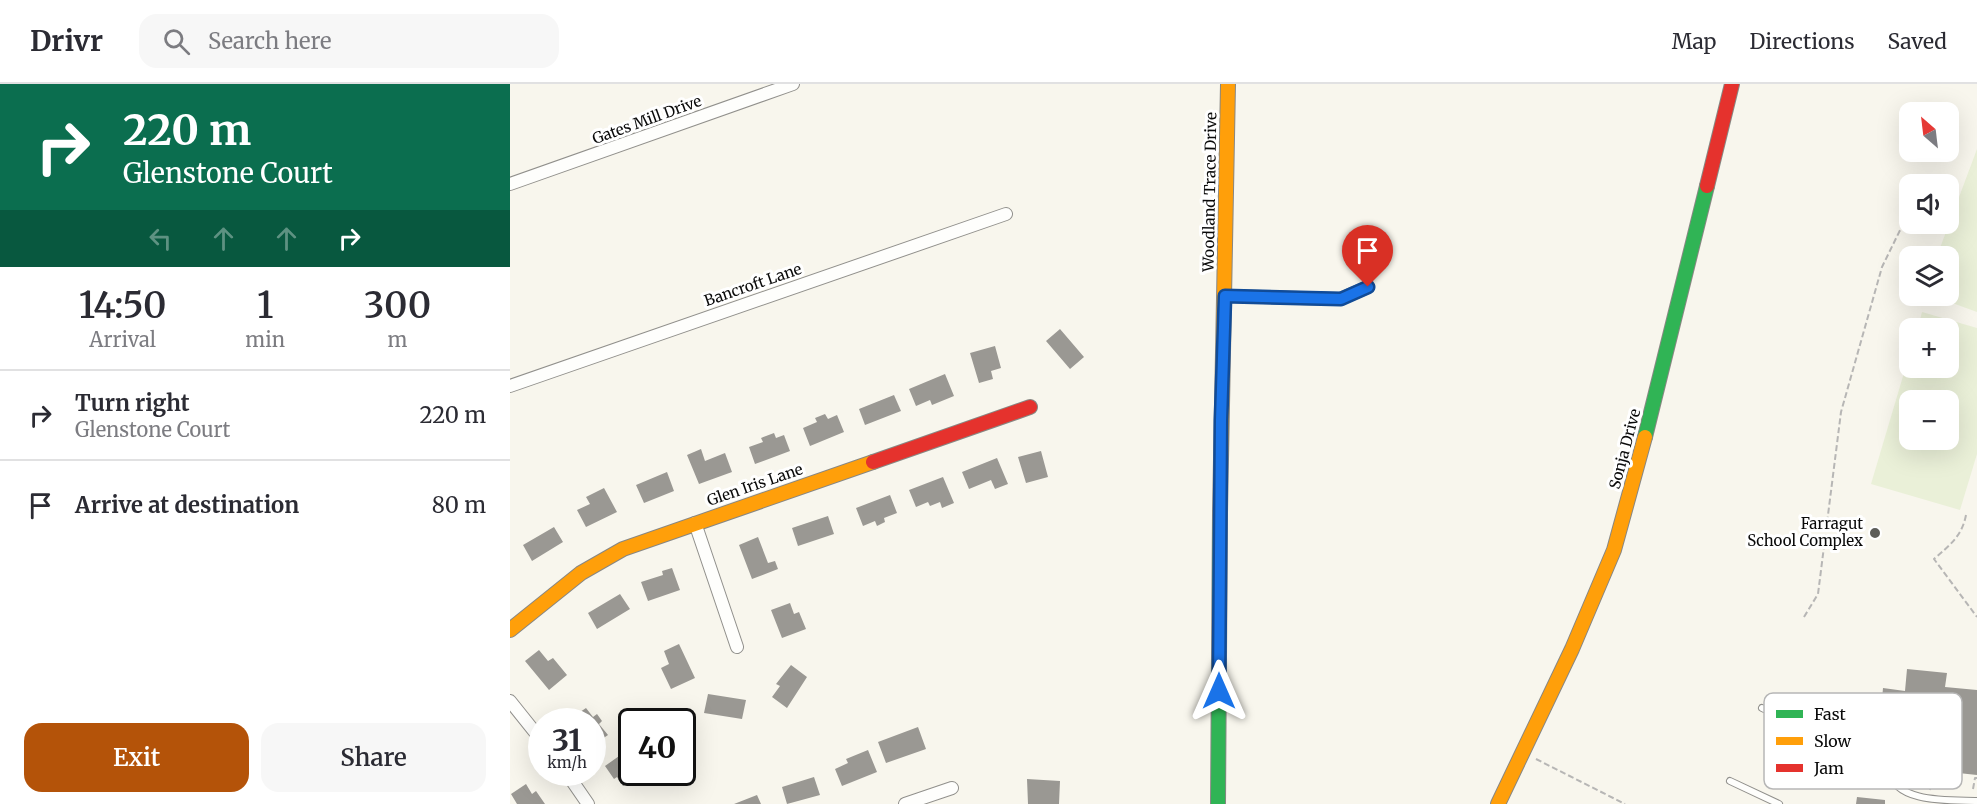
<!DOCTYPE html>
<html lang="en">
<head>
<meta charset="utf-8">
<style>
	body { margin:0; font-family:Merriweather,serif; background:#f7f7f7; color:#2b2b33; height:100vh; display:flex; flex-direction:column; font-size:22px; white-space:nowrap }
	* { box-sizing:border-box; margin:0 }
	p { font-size:20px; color:#7c7c81 }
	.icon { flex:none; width:33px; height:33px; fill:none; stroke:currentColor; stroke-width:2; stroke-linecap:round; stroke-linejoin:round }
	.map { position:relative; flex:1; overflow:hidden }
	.side { display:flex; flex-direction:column; background:#fff; width:510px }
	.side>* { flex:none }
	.top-card { background:#0b6e4f; color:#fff; overflow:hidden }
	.needle { width:39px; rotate:332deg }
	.tools { position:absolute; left:1389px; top:18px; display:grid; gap:12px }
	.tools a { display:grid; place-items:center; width:60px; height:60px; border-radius:12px; background:#fff; box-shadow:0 6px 24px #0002; font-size:30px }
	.speed { position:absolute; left:18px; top:624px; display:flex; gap:12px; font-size:30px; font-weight:700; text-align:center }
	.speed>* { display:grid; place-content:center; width:78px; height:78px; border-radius:50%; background:#fff; box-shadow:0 6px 24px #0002; line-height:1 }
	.speed small { font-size:15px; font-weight:400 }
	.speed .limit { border:3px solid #111; border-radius:9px; background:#fff; color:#111 }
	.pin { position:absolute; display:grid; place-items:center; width:51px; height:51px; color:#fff; margin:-62px -26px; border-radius:50% 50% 50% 0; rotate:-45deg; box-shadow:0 0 6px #0007 }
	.pin .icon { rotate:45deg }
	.me { position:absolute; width:66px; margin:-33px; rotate:0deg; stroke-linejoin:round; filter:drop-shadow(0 0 4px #0008) }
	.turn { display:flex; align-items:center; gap:21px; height:126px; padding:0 24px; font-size:27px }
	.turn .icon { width:78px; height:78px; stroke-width:2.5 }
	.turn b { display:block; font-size:42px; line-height:51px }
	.lanes { display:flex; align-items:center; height:57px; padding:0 24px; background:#0003; justify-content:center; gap:30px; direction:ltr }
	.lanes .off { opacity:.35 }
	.eta { display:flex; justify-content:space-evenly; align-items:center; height:102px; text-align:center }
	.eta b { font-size:36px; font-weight:600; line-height:42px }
	.cta { display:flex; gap:12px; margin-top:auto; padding:12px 24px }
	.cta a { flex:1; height:69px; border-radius:18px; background:#b45309; color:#fff; font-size:24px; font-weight:600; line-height:69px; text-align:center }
	.cta a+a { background:#f7f7f7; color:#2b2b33 }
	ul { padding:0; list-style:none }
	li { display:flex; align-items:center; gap:18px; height:90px; padding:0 24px; border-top:2px solid #e1e1e2 }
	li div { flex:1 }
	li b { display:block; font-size:22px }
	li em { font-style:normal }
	header { display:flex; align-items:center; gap:36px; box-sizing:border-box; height:84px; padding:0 30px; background:#fff; border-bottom:2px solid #e1e1e2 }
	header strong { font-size:28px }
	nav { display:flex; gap:33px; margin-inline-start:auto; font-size:21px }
	.search { width:420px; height:54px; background:#f7f7f7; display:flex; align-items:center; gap:15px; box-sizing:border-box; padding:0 21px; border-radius:18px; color:#7c7c81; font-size:22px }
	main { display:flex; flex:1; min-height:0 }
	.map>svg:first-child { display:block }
	.pitch { fill:#eaf0d8; fill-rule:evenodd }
	.building { fill:#9a9893 }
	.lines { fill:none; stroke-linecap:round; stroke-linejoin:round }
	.lane-casing { stroke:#91908c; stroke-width:8 }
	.street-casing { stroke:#91908c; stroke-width:14 }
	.fast-casing { stroke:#888783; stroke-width:16 }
	.slow-casing { stroke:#888783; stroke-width:16 }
	.jam-casing { stroke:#888783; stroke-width:16 }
	.path { stroke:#b7b6b5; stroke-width:2; stroke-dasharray:6 3; stroke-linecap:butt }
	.lane { stroke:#fefefc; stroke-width:6 }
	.street { stroke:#fefefc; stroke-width:12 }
	.fast { stroke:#30b455; stroke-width:14 }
	.slow { stroke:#ff9f0a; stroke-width:14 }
	.jam { stroke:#e5322d; stroke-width:14 }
	.route-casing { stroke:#114b97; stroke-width:15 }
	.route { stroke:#1a73e8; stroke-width:10 }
	.poi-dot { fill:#5d5d59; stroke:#fff; stroke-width:2 }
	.labels { text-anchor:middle; stroke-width:6; stroke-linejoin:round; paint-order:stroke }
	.street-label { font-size:15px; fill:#0a0a0a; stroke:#fff }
	.poi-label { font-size:15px; fill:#0a0a0a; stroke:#fff; text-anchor:end }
	.key { fill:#fff; stroke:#b6b6b6; stroke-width:1.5 }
	.key-label { font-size:16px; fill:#0a0a0a }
</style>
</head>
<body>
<header>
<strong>Drivr</strong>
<div class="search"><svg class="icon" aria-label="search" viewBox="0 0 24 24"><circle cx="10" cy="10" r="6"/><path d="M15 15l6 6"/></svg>Search here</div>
<nav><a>Map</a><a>Directions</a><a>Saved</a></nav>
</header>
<main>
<section class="side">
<div class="top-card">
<div class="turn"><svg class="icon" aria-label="right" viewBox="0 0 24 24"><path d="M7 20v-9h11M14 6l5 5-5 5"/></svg><div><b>220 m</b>Glenstone Court</div></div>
<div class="lanes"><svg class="icon off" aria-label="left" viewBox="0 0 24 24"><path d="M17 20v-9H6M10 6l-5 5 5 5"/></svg><svg class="icon off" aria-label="ahead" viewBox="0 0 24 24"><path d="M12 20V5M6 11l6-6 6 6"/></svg><svg class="icon off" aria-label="ahead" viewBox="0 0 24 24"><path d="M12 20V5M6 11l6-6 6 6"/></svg><svg class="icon" aria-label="right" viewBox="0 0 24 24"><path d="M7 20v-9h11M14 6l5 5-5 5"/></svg></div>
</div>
<div class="eta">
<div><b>14:50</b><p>Arrival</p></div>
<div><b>1</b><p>min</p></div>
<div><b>300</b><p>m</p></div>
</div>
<ul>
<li><svg class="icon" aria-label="right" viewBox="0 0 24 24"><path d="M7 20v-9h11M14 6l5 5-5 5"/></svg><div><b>Turn right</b><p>Glenstone Court</p></div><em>220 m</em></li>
<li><svg class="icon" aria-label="arrive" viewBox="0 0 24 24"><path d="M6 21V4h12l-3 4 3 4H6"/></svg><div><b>Arrive at destination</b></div><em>80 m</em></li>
</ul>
<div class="cta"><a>Exit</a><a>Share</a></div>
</section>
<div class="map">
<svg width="1467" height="720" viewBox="0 0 1467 720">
	<rect width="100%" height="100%" fill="#f8f6ed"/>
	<path class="pitch" d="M1467 65V228L1423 212H1438V172H1427Z
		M1412 228 1467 244V370L1450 426 1361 400 1399 272 1400 284H1438V244H1408ZM1400 316H1438V356H1400Z"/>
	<path class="building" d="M550 245 574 273 560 285 536 257Z
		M485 262 491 284 481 287 483 295 469 299 460 269Z
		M435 290 444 312 422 321 420 316 406 322 399 305Z
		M384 311 391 327 355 341 349 325Z
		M315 330 318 335 327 331 334 348 300 362 293 344 307 338 305 334Z
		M264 349 266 354 274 351 280 367 245 380 239 363 253 358 251 354Z
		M191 365 195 377 215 369 222 388 189 400 177 371Z
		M531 367 538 393 516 399 508 373Z
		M487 374 498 400 485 405 481 396 459 405 452 388Z
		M157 388 164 407 134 419 126 401Z
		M433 393 444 419 432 424 430 418 420 422 418 418 406 423 399 406Z
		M94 404 107 428 76 443 67 426 80 420 76 413Z
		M380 411 387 429 374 434 375 438 367 442 365 437 353 442 346 424Z
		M318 432 324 450 288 462 282 444Z
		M44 443 53 458 22 477 13 461Z
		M248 453 258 479 265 477 268 485 242 495 229 461Z
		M162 484 170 506 138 517 131 498 153 491 152 487Z
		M110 510 120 525 87 545 78 529Z
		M280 519 284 530 289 528 296 545 272 554 261 526Z
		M169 560 185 594 161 605 151 584 159 580 154 567Z
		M29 566 38 577 43 574 57 591 39 606 15 577Z
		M281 581 297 593 277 624 262 613 270 602 266 600Z
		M1397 585 1437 589 1435 603 1467 606V691L1430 687 1433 653 1422 652V658L1375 653 1378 626H1371L1373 604 1395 607Z
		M198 610 236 616 232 635 194 629Z
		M76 624 83 633 87 630 92 637 89 640 98 651 82 662V638H63L61 634Z
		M408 643 416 665 376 679 368 658Z
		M119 665 122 669V688H126L128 692 113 702 107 693 104 695 95 682Z
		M358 666 367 688 332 702 325 685 338 679 336 675Z
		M304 693 310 711 277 720 272 703Z
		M517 695 550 697 549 720H518Z
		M16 700 22 710 26 707 35 720H7L1 710Z
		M247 711 251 720H224Z
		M1347 713 1375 716V720H1346Z"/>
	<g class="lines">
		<defs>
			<path id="lane" d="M1252 624 1318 655
				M1379 653C1378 664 1376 675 1378 686 1386 720 1439 716 1467 717
				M1220 697 1269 720"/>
			<path id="street" d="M0 100 283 0
				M715 212 830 215 858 203
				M0 302 496 130
				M185 439 227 563
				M0 617 32 657
				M56 688 78 720
				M395 720 442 704"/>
			<path id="fast" d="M1135 353 1197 102
				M708 720 710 429"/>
			<path id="slow" d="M710 429 718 0
				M0 546 71 489 113 465 363 378
				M988 720 1062 565 1104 466 1135 353"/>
			<path id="jam" d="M1197 102 1222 0
				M363 378 520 323"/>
		</defs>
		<use href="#lane" class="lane-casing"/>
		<use href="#street" class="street-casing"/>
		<use href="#fast" class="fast-casing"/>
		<use href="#slow" class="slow-casing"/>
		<use href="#jam" class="jam-casing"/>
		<path class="path" d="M1456 431C1452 452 1440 461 1424 475L1467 533
			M1294 533 1308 510 1331 328 1372 183 1396 134
			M1026 675 1115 720
			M1422 693 1429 702
			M1463 705 1465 694H1467
			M1420 706 1428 652"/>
		<use href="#lane" class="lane"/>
		<use href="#street" class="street"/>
		<use href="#fast" class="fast"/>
		<use href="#slow" class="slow"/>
		<use href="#jam" class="jam"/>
	</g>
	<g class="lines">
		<defs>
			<path id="route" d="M709 607 711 336 715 212 831 215 858 203"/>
		</defs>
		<use href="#route" class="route-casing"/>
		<use href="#route" class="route"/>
	</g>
	<circle class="poi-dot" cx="1365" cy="449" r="6"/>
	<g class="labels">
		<g class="street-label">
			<text transform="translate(137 36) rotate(-20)" y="5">Gates Mill Drive</text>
			<text transform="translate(700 108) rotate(-89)" y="5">Woodland Trace Drive</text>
			<text transform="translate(243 201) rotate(-19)" y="5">Bancroft Lane</text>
			<text transform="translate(1115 365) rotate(-75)" y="5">Sonja Drive</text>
			<text transform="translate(245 401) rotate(-19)" y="5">Glen Iris Lane</text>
		</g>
		<g class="poi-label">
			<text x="1353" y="445">Farragut<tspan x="1353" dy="17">School Complex</tspan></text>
		</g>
	</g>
	<rect x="1254" y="609" width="198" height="96" rx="9" class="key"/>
	<rect x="1266" y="626" width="27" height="8" fill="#30b455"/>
	<rect x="1266" y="653" width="27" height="8" fill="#ff9f0a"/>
	<rect x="1266" y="680" width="27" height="8" fill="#e5322d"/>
	<g class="key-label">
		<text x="1304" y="636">Fast</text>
		<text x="1304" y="663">Slow</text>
		<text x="1304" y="690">Jam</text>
	</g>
</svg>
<div class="tools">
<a><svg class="needle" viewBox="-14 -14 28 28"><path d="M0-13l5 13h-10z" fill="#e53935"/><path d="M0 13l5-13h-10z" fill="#7c7c81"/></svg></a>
<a><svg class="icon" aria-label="sound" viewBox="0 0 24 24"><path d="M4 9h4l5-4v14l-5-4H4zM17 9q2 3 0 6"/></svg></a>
<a><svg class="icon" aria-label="layers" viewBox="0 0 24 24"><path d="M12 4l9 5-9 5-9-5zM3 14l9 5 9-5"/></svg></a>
<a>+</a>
<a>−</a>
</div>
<div class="speed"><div>31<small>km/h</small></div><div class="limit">40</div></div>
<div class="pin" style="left:858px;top:203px;background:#d93025"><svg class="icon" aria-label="arrive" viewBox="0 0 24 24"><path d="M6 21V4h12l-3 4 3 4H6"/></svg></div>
<svg class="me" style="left:709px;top:607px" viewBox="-20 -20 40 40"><path d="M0-17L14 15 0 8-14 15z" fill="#1a73e8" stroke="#fff" stroke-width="4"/></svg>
</div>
</main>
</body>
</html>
